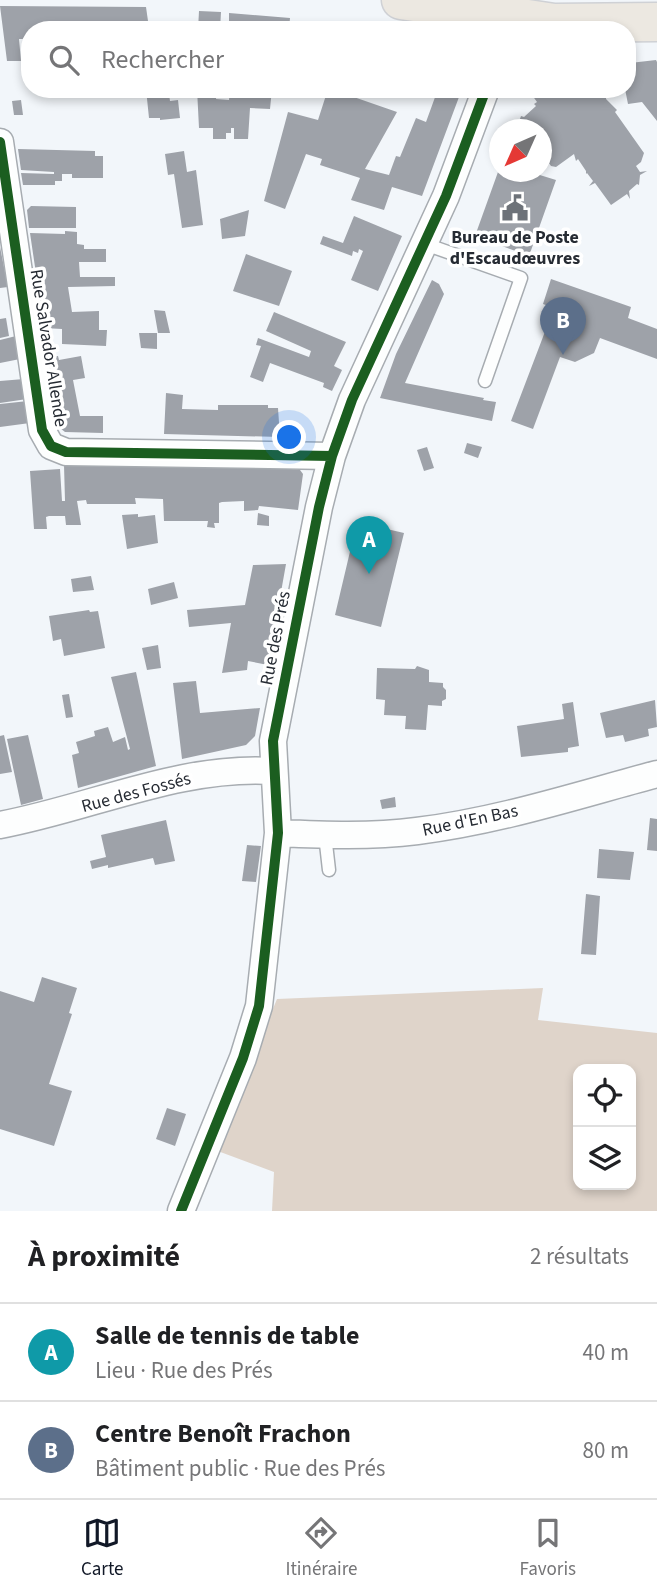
<!DOCTYPE html>
<html lang="fr">
<meta charset="utf-8">
<style>
:root{--surface:#fff;--page:#f2f2f2;--text:#202124;--muted:#757577;--line:#e0e0e0;--accent:#111827}
body{margin:0;font-family:"Source Sans 3",sans-serif;background:var(--page);color:var(--text)}
.controls{position:absolute;right:21px;bottom:21px;display:grid;overflow:hidden;border-radius:14px;box-shadow:0 4px 10px #0003}
.controls button{width:63px;height:63px;display:grid;place-items:center;padding:0;border:0;border-bottom:2px solid var(--line);background:var(--surface);color:var(--text);font:35px sans-serif}
.compass{position:absolute;left:489px;top:119px;width:63px;height:63px;border-radius:50%;background:var(--surface);box-shadow:0 4px 10px #0003;rotate:225deg}
.you{position:absolute;left:290px;top:438px;width:24px;height:24px;margin:-18px;border:5px solid #fff;border-radius:50%;background:#1a73e8;box-shadow:0 0 0 10px #1a73e833}
.badge{display:grid;place-items:center;width:46px;height:46px;border-radius:50%;background:var(--accent);color:#fff;font-size:23px;font-weight:700}
.pin{position:absolute;translate:-50% -58px;filter:drop-shadow(0 2px 4px #0008)}
.pin::after{content:'';position:absolute;top:37px;width:24px;height:21px;background:inherit;clip-path:polygon(0 0,100% 0,50% 100%)}
.list{margin:0;padding:0;list-style:none}
h2{display:flex;justify-content:space-between;align-items:center;height:91px;margin:0;padding:0 28px;font-size:30px}
h2 small{font-size:23px;font-weight:400;color:var(--muted)}
.list li{display:grid;grid-template-columns:46px 1fr auto;gap:21px;align-items:center;box-sizing:border-box;height:98px;padding:0 28px;border-top:2px solid var(--line)}
.list b{display:block;font-size:26px;white-space:nowrap}
.list p{margin:0;font-size:23px;white-space:nowrap;color:var(--muted)}
.list em{font-size:23px;font-style:normal;color:var(--muted)}
.icon{flex:none;width:38px;height:38px;fill:none;stroke:currentColor;stroke-width:2;stroke-linecap:round;stroke-linejoin:round}
.map{position:relative;flex:none;width:657px;height:1211px;overflow:hidden}
.search{position:absolute;background:var(--surface);box-shadow:0 4px 10px #0003;left:21px;right:21px;top:21px;height:77px;display:flex;align-items:center;gap:18px;box-sizing:border-box;padding:0 24px;border-radius:28px;color:var(--muted);font-size:26px}
.sheet{height:287px;background:var(--surface)}
nav{display:flex;justify-content:space-around;align-items:center;box-sizing:border-box;height:98px;border-top:2px solid var(--line);background:var(--surface);font-size:19px;color:var(--muted)}
nav a{display:grid;justify-items:center;gap:4px}
nav .on{color:var(--accent)}
.map>svg:first-child{display:block}
.forest{fill:#dfd4ca;fill-rule:evenodd}
.building{fill:#9ea2a9}
.lines{fill:none;stroke-linecap:round;stroke-linejoin:round}
.service-casing{stroke:#a7acb1;stroke-width:15}
.minor-casing{stroke:#a7acb1;stroke-width:29}
.primary-casing{stroke:#cfd1d5;stroke-width:41}
.service{stroke:#fdfefe;stroke-width:12}
.minor{stroke:#fdfefe;stroke-width:26}
.primary{stroke:#ece8e1;stroke-width:38}
.cycleway-casing{stroke:#fff;stroke-width:15}
.cycleway{stroke:#1b5e20;stroke-width:10}
.labels{text-anchor:middle;stroke-width:7;stroke-linejoin:round;paint-order:stroke}
.poi-label{font-size:18px;font-weight:bold;fill:#262b33;stroke:#fff}
.street-label{font-size:18px;fill:#262b33;stroke:#fff}
</style>
<div class="map">
<svg width="657" height="1211" viewBox="0 0 657 1211">
<rect width="100%" height="100%" fill="#f2f6fa"/>
<path class="forest" d="M543,988L538,1020L657,1033V1211H272L274,1172L215,1150L277,999ZM578,1069H631V1185H578Z"/>
<path class="building" d="M0,6L146,7L149,28L188,21V30H136L134,27H107V30H77V26L30,30V39H19L21,61H7Z
M199,11L221,12L220,30H198Z
M229,13L290,18L289,30H229Z
M321,21L373,25L392,30H319Z
M656,60L657,62V121L642,102L628,104L625,89H627V66L630,63Z
M146,89H156L157,95L169,94L170,101L178,100L180,118L160,120V118H149Z
M197,89H217L216,99L229,100L230,89H272L270,109L250,108L248,139H234V128H231V133H226V139H213V128H199Z
M328,89H350L348,95L397,112L365,169L389,175L396,156L400,157L416,118L426,122L438,89H462L422,196L392,187L384,210L351,200L360,178L320,165L322,159L306,154L285,209L264,201L288,112L318,120Z
M543,89H599L604,96L606,95V99L617,110L615,112L644,153L641,162L636,166L640,172L647,171L640,175L639,185L637,184L629,191L630,199L627,194L611,205L595,183L589,186L593,181L587,173L586,174V171L578,159L576,161L574,154L556,167L551,166L542,153V130H516L521,116L524,117L536,106L534,104L537,102L532,95L534,94L536,96Z
M21,100L23,115H14L12,101Z
M18,149L95,151V156H103V178H72V174H62V181H55V185H23L21,173L54,174V172L21,170Z
M184,151L187,172L196,170L203,225L182,228L174,174L168,175L165,154Z
M498,172H530L556,180L529,256L475,236Z
M31,206L76,207V228H29L27,210Z
M249,210L245,236L222,239L220,219Z
M354,216L402,236L378,291L351,280L363,251L359,249L358,253L353,251L352,256L320,244L323,236L343,243Z
M65,231L77,232V244L84,245V249H106V262H79L80,277H115V286L68,287L72,312L99,311V330H107L106,346L62,344V329L44,328L30,233L65,234Z
M0,247L8,287L0,288Z
M246,254L292,271L279,306L233,291Z
M551,279L631,307L628,318L657,329V359L600,338L594,353L575,362L560,357L533,429L511,421L554,308L543,304Z
M432,280L439,284L444,294L405,383L484,398L483,400L496,402L492,421L380,398L396,354Z
M154,310L165,311L170,333H158Z
M274,312L346,342L334,366L342,370L332,391L323,387L324,383L270,363L263,382L250,377L261,346L256,345L258,338L309,357L311,351L266,331Z
M6,318L9,336L0,338V319Z
M139,333H157V349L141,348Z
M16,336L20,359L0,363V340Z
M58,356L59,360L81,356L85,378L73,380L80,416H103V433L65,432L60,428L48,357Z
M24,379L27,399L0,403V381Z
M166,393L183,395L182,409L218,410V405H268V408H278L280,437L164,434Z
M28,401L30,423L0,427V404Z
M467,443L482,447L478,458L464,453Z
M427,447L434,468L424,471L417,450Z
M163,464L261,466L300,470L303,474L298,510L259,506L258,510L244,511V501L222,502L219,503V523H214L215,528L207,527L208,521H164L163,499L135,498L136,504H87L86,500L77,501L81,525H66L65,516H49L46,517L47,529H34L30,471L60,469L62,501H65L64,465Z
M258,513L269,516V526L257,525Z
M138,514V517L155,515L158,543L127,549L122,515Z
M357,522L404,533L381,627L335,615Z
M286,564L268,665L248,661L247,670L222,673L231,623L189,627L187,610L245,605L253,565Z
M91,576L94,590L73,592L71,579Z
M174,582L178,598L151,605L148,589Z
M89,610L90,612L98,611L105,648L64,656L61,639L53,641L49,616Z
M158,645L161,668L147,670L142,648Z
M417,666L429,670V682L443,683V687L446,690V699L442,701V706L428,705L426,730L405,729L406,716L384,715L385,700L376,699L377,668L415,669Z
M136,672L156,766L78,788L72,755L79,753L76,742L95,736L94,731L108,727L113,742L125,737L128,750L130,749L111,677Z
M196,681L200,713L260,708L255,736L246,745L182,759L173,683Z
M69,694L73,717L66,718L62,695Z
M655,700L657,727L648,729L649,736L625,742L623,735L606,738L600,713Z
M573,702L579,746L568,748V752L521,757L517,726L564,719L562,704Z
M4,735L12,772L0,774V736Z
M28,735L43,799L21,805L7,739Z
M395,797L396,807L382,809L380,800Z
M650,818L657,819V851L647,850Z
M166,820L175,861L155,865L153,858L108,868V865L92,869L90,861L106,857L101,835Z
M247,845L261,846L256,882L242,881Z
M599,849L634,852L630,880L597,878Z
M586,894L600,896L596,955L581,954Z
M42,977L77,988L69,1013L72,1014L49,1084L72,1091L54,1146L0,1129V991L34,1002Z
M167,1108L186,1114L175,1146L156,1139Z"/>
<g class="lines">
<g class="service-casing">
<path id="service" d="M425,244L521,278L485,381
M325,835L329,870"/>
</g>
<g class="minor-casing">
<path id="minor" d="M0,142L42,430L51,446L66,452L332,456
M0,825C91,808 180,765 273,771
M278,833C324,835 371,837 417,831C499,821 578,795 657,774
M181,1211L243,1058L259,1006L278,833L273,741L319,507L332,456L352,400L446,196L486,89"/>
</g>
<g class="primary-casing">
<path id="primary" d="M401,0L554,23L657,22"/>
</g>
<use href="#service" class="service"/>
<use href="#minor" class="minor"/>
<use href="#primary" class="primary"/>
<g class="cycleway-casing">
<path id="cycleway" d="M0,142L42,430L51,446L66,452L332,456
M181,1211L243,1058L259,1006L278,833L273,741L319,507L332,456L352,400L446,196L486,89"/>
</g>
<use href="#cycleway" class="cycleway"/>
</g>
<defs>
<g id="civic-bare" transform="scale(2.1)"><path d="M-.6-6.5H3V-4.5H.6V-3L4-1V1h2V6H-6V1h2V-1L-.6-3ZM-1.2 2.5V6h2.4V2.5Z" fill="#6d7279" stroke="#fff" stroke-width="2.5" paint-order="stroke"/></g>
</defs>
<g fill-rule="evenodd">
<use href="#civic-bare" x="515" y="208"/>
</g>
<g class="labels">
<g class="poi-label">
<text x="515" y="243">Bureau de Poste<tspan x="515" dy="21">d'Escaudœuvres</tspan></text>
</g>
<g class="street-label">
<text transform="translate(49 348) rotate(81)" y="6">Rue Salvador Allende</text>
<text transform="translate(275 638) rotate(-79)" y="6">Rue des Prés</text>
<text transform="translate(136 792) rotate(-15)" y="6">Rue des Fossés</text>
<text transform="translate(470 820) rotate(-12)" y="6">Rue d'En Bas</text>
</g>
</g>
</svg>
<div class="controls">
<button><svg class="icon" aria-label="locate" viewBox="0 0 24 24"><circle cx="12" cy="12" r="6"/><path d="M12 2v4M12 18v4M2 12h4M18 12h4"/></svg></button>
<button><svg class="icon" aria-label="layers" viewBox="0 0 24 24"><path d="M12 4l9 5-9 5-9-5zM3 14l9 5 9-5"/></svg></button>
</div>
<svg class="compass" viewBox="-18 -18 36 36"><path d="M0-13l5 13h-10z" fill="#e53935"/><path d="M0 13l5-13h-10z" fill="#757577"/></svg>
<div class="you"></div>
<div class="pin badge" style="left:369px;top:574px;background:#0f9aa8">A</div>
<div class="pin badge" style="left:563px;top:355px;background:#5c6f8a">B</div>
<div class="search"><svg class="icon" aria-label="search" viewBox="0 0 24 24"><circle cx="10" cy="10" r="6"/><path d="M15 15l6 6"/></svg>Rechercher</div>
</div>
<section class="sheet">
<h2>À proximité<small>2 résultats</small></h2>
<ul class="list">
<li><span class="badge" style="background:#0f9aa8">A</span><div><b>Salle de tennis de table</b><p>Lieu · Rue des Prés</p></div><em>40 m</em></li>
<li><span class="badge" style="background:#5c6f8a">B</span><div><b>Centre Benoît Frachon</b><p>Bâtiment public · Rue des Prés</p></div><em>80 m</em></li>
</ul>
</section>
<nav>
<a class="on"><svg class="icon" aria-label="map" viewBox="0 0 24 24"><path d="M3 6l6-2 6 2 6-2v14l-6 2-6-2-6 2zM9 4v14M15 6v14"/></svg>Carte</a>
<a><svg class="icon" aria-label="directions" viewBox="0 0 24 24"><path d="M12 3l9 9-9 9-9-9zM9 14v-3h6M13 9l2 2-2 2"/></svg>Itinéraire</a>
<a><svg class="icon" aria-label="saved" viewBox="0 0 24 24"><path d="M7 4h10v16l-5-4-5 4z"/></svg>Favoris</a>
</nav>
